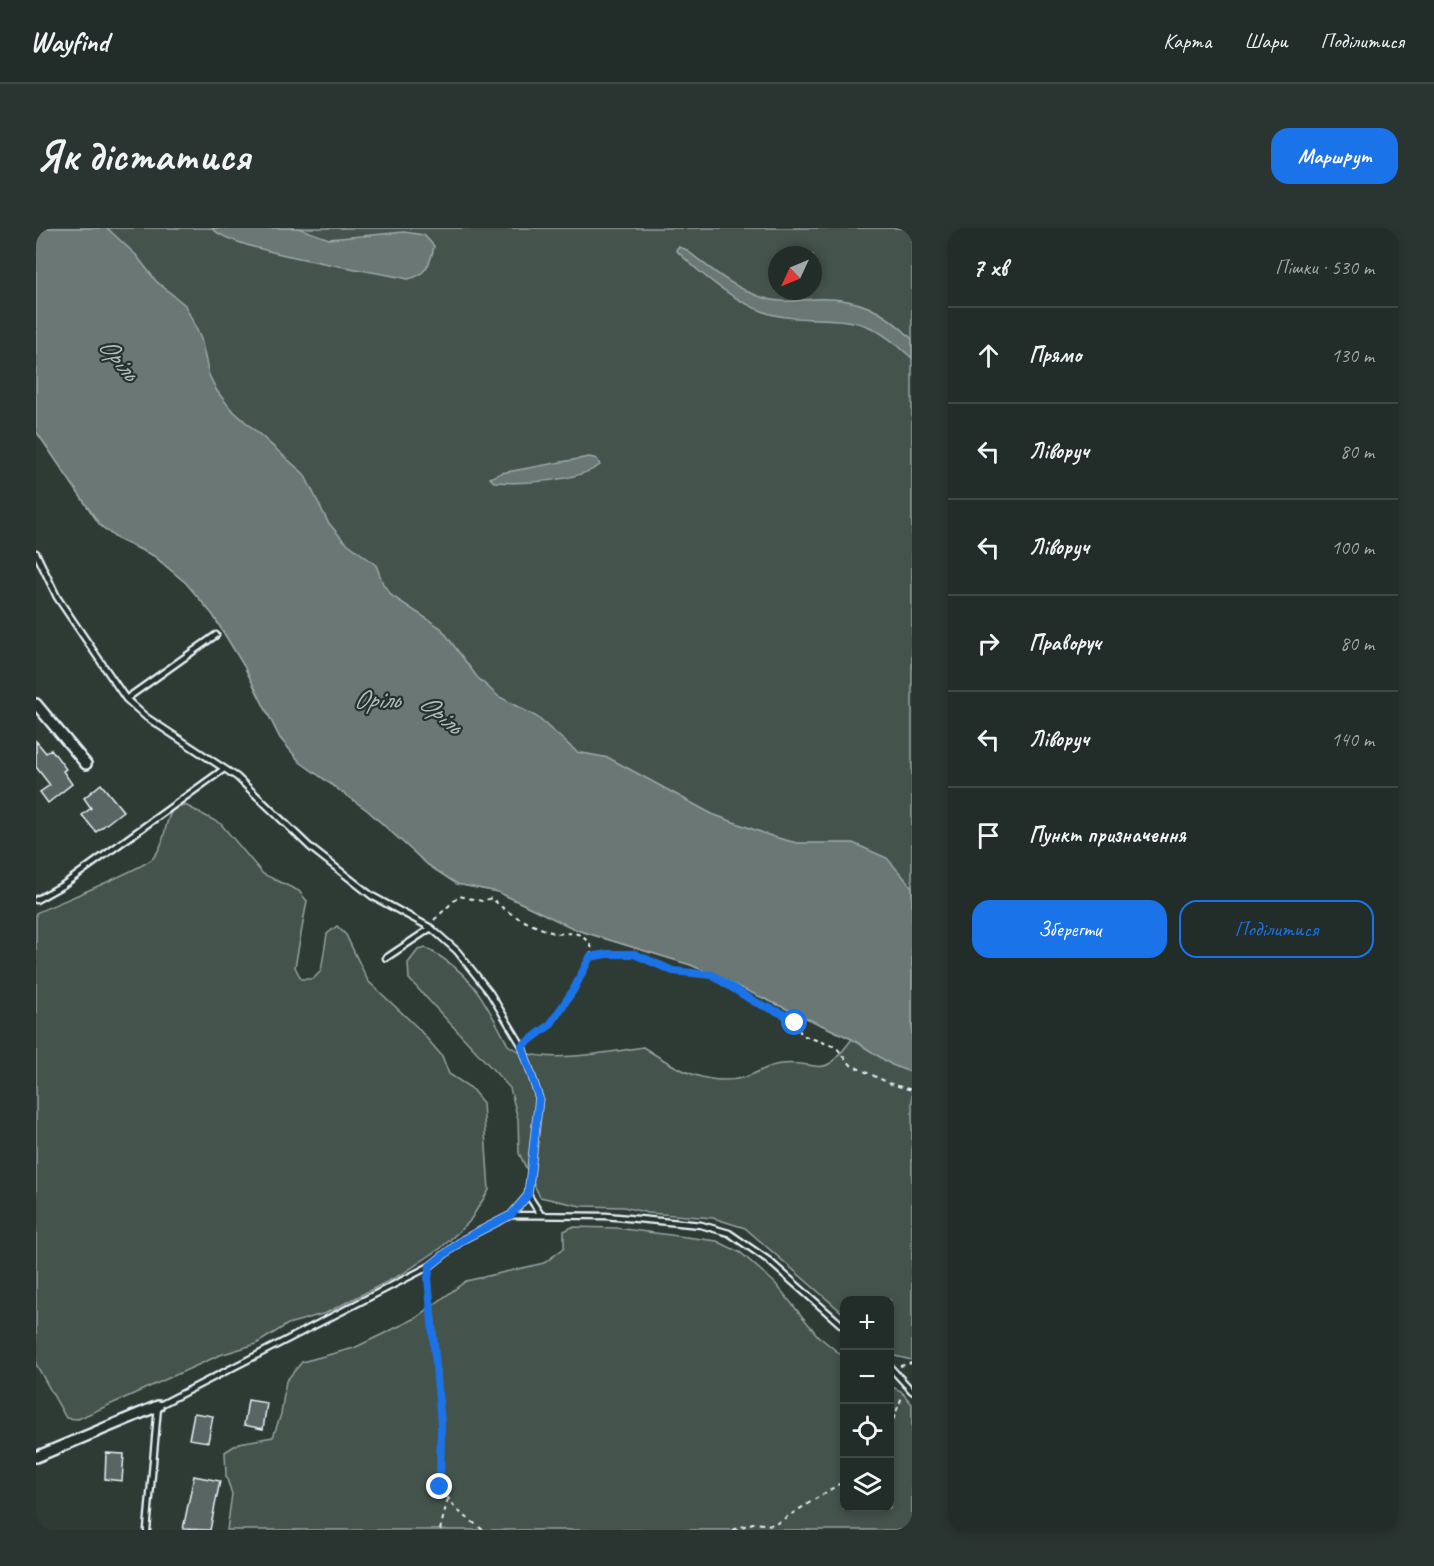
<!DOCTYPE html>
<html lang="uk">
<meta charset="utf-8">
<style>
:root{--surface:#222c28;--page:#2a3430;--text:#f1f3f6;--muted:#a2a7a8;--line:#3f4845;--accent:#1a73e8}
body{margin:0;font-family:Caveat,sans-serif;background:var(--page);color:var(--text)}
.controls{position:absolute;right:18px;bottom:18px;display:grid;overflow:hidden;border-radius:12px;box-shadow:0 3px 9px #0003}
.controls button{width:54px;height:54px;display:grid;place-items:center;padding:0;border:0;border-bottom:2px solid var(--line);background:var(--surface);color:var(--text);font:30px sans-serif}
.compass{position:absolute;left:732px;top:18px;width:54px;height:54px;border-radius:50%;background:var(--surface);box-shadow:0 3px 9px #0003;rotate:226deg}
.stop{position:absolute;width:18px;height:18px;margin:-14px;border:4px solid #1a73e8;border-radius:50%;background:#fff}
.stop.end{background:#1a73e8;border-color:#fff;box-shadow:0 2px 6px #0008}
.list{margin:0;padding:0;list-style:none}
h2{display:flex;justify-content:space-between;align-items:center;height:78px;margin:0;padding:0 24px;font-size:26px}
h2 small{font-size:20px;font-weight:400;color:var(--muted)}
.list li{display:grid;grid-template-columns:39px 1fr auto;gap:18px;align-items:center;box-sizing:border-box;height:96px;padding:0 24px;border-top:2px solid var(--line)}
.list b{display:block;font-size:22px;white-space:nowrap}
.list em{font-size:20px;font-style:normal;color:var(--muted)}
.actions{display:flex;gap:12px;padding:18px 24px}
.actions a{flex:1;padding:14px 0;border:2px solid var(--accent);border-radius:18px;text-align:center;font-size:21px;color:var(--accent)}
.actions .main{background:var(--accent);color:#fff}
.icon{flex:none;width:33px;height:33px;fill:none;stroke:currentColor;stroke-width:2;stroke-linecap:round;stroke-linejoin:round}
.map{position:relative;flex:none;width:876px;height:1302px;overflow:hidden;border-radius:18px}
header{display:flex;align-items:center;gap:36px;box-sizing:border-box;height:84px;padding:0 30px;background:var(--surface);border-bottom:2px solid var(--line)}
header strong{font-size:28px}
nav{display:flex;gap:33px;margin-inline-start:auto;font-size:21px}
.intro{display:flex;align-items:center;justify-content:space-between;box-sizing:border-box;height:144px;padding:0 36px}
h1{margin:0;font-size:42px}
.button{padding:15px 27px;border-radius:18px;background:var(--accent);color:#fff;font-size:21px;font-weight:700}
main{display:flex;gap:36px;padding:0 36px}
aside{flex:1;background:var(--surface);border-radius:18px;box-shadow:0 3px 9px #0003}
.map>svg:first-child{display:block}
.green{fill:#45524e;stroke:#96a2a3;stroke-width:1.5;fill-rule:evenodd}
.water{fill:#6b7775;stroke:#9da8a9;stroke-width:1.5}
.building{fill:#596563;stroke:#e8f1f8;stroke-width:1.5}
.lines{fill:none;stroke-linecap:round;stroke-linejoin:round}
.service-casing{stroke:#e8f1f8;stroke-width:9}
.minor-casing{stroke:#e8f1f8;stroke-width:14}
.path{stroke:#e8f1f8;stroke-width:2;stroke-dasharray:4.5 4.5;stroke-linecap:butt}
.service{stroke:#26332d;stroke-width:4.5}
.minor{stroke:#26332d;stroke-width:9}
.route{stroke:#1a73e8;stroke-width:8}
.labels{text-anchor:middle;stroke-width:4.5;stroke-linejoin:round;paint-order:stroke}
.water-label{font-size:27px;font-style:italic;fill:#b0babd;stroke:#26332d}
</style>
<header>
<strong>Wayfind</strong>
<nav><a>Карта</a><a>Шари</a><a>Поділитися</a></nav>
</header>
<div class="intro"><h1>Як дістатися</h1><a class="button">Маршрут</a></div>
<main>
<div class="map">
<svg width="876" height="1302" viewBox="0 0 876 1302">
<rect width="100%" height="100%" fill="#2e3b35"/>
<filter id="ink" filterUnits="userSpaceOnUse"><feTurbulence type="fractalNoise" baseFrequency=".0167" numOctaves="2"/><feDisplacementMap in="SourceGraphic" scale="12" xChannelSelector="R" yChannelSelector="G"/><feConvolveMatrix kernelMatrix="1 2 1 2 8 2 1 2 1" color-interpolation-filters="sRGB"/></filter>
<g filter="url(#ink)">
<path class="green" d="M0,0H876V1132L854,1127V1072H808V1086L709,1000L677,990L612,985L588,979L545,978L504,969L483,925L482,891L474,860L373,751L372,735L382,722L390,720C438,746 448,772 472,817C499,839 574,824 607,819C639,840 671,860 710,849C721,845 733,837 745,836C789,832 783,855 816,811L655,737L541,702L462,664L421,656L392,637L331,582L264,534L244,510L208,438L177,387L150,355L118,328L80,310L64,297L0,203ZM741,27H777V63H741Z
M149,577L185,596L227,646L263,663L271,673L259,739L265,751H277L285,743L291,706L301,698L310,707L332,753L381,799L406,828L413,846L435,860L447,875L453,962L433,994L405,1020L366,1046L290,1085L252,1096L220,1116L184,1127L42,1191L30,1190L0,1136V685C19,676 109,640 117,630C132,612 126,596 138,579Z
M536,999L580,1000L681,1013L705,1025L739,1055L782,1108L808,1129V1280H854V1158L865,1163L876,1176V1302H191L196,1266L190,1248L189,1224L203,1215L237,1209L245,1186L250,1153L266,1134L318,1120L380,1090L430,1053L508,1035L528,1020V1003Z"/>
<path class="water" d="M0,0H71L100,27L120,53L149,77L165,111L173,147L181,163L194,180L268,246L292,294L307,312L340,337L347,356L356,368L405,400L441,449L462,468L501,489L541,524L573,530L676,586L738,609L761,615H817L851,630L876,659V845L856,837L816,811L655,737L541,702L462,664L421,656L392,637L331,582L264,534L244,510L208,438L177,387L150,355L118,328L80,310L64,297L0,203Z
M176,0H262L293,11L368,4L388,7L398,18C395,34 390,48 372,51C337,43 194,23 176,0Z
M642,19L649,21C676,42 702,64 736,72C749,75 765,72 778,71C820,69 847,81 876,111V130C862,118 848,105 831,98C806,87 761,95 731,85C699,74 664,46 640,22Z
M553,229L561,231L564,237C540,254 487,256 458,254L454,250L465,245Z"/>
<path class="building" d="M0,513L10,525L15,521L30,541L27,543L36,556L12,575L4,564L14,557L0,539Z
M65,556L87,583L60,604L46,587L55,580L48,570Z
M212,1172L231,1175L227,1201L208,1197Z
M158,1185L177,1188L172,1214L153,1211Z
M70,1225L88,1226L86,1253L69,1251Z
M158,1248L184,1253L174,1302L147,1301Z"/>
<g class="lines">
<g class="service-casing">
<path id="service" d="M0,325L21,369L90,471L110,489L201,549L275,620L336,668L395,700L421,723L454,765L486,818L503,870L492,967L505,987
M90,471L180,407
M0,672L27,657L188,541
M350,730L395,700
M475,987L492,967
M854,1139L876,1163
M111,1302L122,1178L394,1038L428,1011L475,987L570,988L665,997L693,1005L732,1032L808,1099"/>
</g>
<g class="minor-casing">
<path id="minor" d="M0,476L50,536
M0,1229L122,1178"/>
</g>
<path class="path" d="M398,692L423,668L446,673L456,670C472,687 493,696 515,704C533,709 542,697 556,720L554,729L571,726H598L637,743L676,747L719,774L747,786L759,795L766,807L800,819L815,837L855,856L876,862
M491,815L515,797L538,761L554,729
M392,1046L405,1195L404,1259L421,1282L447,1302
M864,1138L876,1135
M854,1200L867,1166
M404,1302L412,1270
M697,1302L717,1295L738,1297L808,1253"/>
<use href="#service" class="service"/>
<use href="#minor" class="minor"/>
</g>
</g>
<g class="lines" filter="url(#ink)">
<path class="route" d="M404,1259L405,1195L392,1050L394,1038L428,1011L475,987L492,967L503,870L486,818L514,797L538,761L554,729L571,726H598L637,743L676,747L719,774L747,786L759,795"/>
</g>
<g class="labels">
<g class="water-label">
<text transform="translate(83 130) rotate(51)" y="9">Оріль</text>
<text x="340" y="480">Орiль</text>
<text transform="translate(405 485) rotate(40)" y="9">Оріль</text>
</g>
</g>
</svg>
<div class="controls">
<button>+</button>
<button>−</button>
<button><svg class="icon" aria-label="locate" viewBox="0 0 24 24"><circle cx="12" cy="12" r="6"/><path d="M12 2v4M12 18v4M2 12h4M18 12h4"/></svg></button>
<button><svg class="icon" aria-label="layers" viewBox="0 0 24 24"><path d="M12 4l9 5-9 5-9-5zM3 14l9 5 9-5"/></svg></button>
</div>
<svg class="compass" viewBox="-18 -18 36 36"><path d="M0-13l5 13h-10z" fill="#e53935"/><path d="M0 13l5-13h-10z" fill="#a2a7a8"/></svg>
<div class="stop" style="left:759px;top:795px"></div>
<div class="stop end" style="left:404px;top:1259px"></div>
</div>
<aside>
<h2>7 хв<small>Пішки · 530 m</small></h2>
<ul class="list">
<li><svg class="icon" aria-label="ahead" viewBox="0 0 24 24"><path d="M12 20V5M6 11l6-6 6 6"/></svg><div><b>Прямо</b></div><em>130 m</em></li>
<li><svg class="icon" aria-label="left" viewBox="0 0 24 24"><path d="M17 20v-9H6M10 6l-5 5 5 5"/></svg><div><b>Ліворуч</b></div><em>80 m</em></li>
<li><svg class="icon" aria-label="left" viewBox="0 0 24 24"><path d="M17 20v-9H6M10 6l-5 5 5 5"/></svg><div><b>Ліворуч</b></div><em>100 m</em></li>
<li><svg class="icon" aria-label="right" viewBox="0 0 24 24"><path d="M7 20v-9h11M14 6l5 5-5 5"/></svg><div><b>Праворуч</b></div><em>80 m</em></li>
<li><svg class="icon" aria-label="left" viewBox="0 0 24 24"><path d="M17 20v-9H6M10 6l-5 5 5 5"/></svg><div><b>Ліворуч</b></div><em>140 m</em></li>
<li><svg class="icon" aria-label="arrive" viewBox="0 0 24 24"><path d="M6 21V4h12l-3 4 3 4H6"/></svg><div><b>Пункт призначення</b></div></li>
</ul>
<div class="actions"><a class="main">Зберегти</a><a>Поділитися</a></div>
</aside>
</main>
